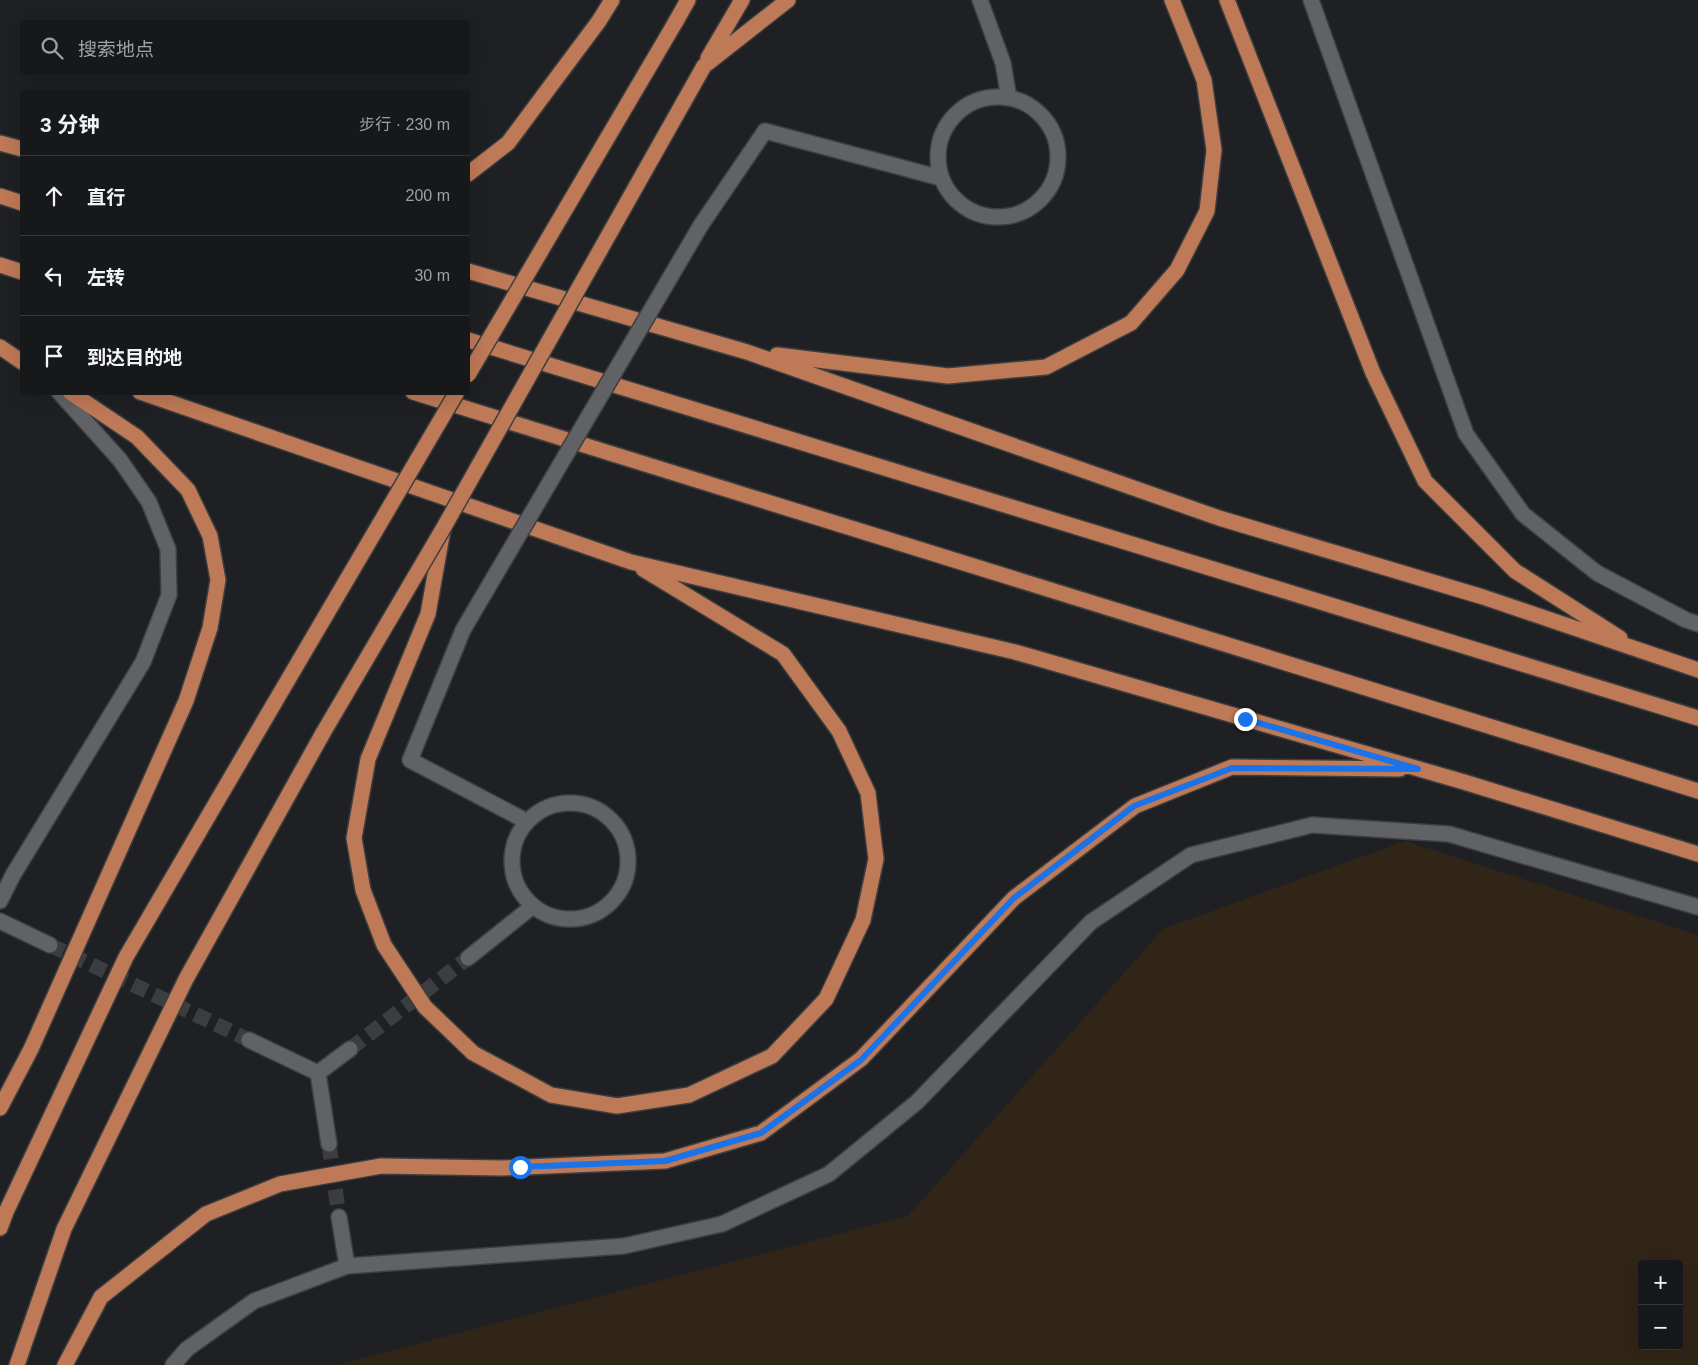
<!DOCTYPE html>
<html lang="zh">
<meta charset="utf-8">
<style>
:root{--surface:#17181a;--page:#202123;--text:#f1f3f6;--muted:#9ea0a2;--line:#363739}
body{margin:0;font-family:Helvetica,"Noto Sans SC",sans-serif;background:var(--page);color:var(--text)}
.controls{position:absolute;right:15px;bottom:15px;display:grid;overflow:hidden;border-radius:5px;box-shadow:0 5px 20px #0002}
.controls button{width:45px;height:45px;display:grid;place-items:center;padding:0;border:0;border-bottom:1px solid var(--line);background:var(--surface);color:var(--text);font:25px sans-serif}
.stop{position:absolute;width:15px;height:15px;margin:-11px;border:4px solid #1a73e8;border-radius:50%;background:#fff}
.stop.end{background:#1a73e8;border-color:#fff;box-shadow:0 1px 5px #0008}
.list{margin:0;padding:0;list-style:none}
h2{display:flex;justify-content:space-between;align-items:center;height:65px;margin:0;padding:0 20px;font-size:21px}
h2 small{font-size:16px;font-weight:400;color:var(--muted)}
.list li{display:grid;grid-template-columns:32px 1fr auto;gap:15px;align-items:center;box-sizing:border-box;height:80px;padding:0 20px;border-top:1px solid var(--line)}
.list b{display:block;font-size:19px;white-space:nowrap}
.list em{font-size:16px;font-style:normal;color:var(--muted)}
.icon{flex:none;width:28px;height:28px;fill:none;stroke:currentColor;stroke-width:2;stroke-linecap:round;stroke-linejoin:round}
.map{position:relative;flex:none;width:1698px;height:1365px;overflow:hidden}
.search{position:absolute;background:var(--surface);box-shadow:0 5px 20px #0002;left:20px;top:20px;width:450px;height:55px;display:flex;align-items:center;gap:12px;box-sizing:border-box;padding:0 18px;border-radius:5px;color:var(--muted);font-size:19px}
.panel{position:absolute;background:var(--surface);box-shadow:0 5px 20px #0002;left:20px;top:90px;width:450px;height:305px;border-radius:5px}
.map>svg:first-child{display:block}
.commercial{fill:#312517;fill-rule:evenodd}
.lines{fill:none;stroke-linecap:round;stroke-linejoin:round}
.minor-tunnel{stroke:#3c3d40;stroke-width:15;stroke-dasharray:15 8;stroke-linecap:butt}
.minor-casing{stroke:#3d3e40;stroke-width:18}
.major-casing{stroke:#3d3e40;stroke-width:18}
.minor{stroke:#606265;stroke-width:15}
.major{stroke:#be7956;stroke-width:15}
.minor-bridge-casing{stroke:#3d3e40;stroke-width:18;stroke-linecap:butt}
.major-bridge-casing{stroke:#3d3e40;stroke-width:18;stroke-linecap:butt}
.minor-bridge{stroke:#606265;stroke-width:15}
.major-bridge{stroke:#be7956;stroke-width:15}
.route{stroke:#1a73e8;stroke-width:6}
</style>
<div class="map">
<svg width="1698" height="1365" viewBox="0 0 1698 1365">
<rect width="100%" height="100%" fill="#1f2023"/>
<path class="commercial" d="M1405,841L1698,935V1365H336L908,1216L1163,929ZM1642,1264H1679V1346H1642Z"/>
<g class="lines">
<path class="minor-tunnel" d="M50,945L249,1040
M350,1049L468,958
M329,1144L339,1217"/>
<g class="minor-casing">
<path id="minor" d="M980,0L1003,63L1009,98
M1311,0L1466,434L1523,514L1597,573L1686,620L1698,624
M938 157a60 60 0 1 1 120 0a60 60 0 1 1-120 0Z
M701,225L765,131L941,178
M463,630L410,760L526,821
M512 861a58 58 0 1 1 116 0a58 58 0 1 1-116 0Z
M0,901L13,875L143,662L169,595L168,549L149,502L120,460L59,392
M0,921L50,945
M468,958L533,906
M249,1040L318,1073
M318,1073L329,1144
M318,1073L350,1049
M339,1217L347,1266
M173,1365L187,1349L254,1301L347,1266L624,1246L722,1224L829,1174L917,1102L1091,922L1191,855L1312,825L1449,834L1698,907"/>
</g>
<g class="major-casing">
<path id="major" d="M1227,0L1373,373L1425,481L1515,571L1620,638
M675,23L688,0
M708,58L742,0
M704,66L788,0
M0,143L22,149
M468,174L508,143L599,21L612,0
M0,196L22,203
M0,265L22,272
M468,271L747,352L1219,518L1483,597L1698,670
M468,340L1698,718
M0,347L22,362
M777,355L948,376L1046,367L1131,323L1177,270L1207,211L1214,150L1204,80L1172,0
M140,392L631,562L1015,652L1464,782L1698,854
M413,392L1698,791
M443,530L428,614L368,759L354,838L363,890L384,945L425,1007L473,1053L551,1095L617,1106L689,1095L772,1056L826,999L863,920L876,859L868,793L839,731L783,654L643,569
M0,1108L31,1049L186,701L210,628L218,580L210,536L188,490L137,437L70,392
M0,1228L6,1212L126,957L275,702
M17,1365L64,1229L186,979L323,733
M65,1365L101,1297L206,1214L280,1184L381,1166L502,1168L665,1161L761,1133L861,1059L1014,898L1135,806L1232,767L1400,769"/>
</g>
<use href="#minor" class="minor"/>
<use href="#major" class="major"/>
<g class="minor-bridge-casing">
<path id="minor-bridge" d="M463,630L701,225"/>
</g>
<g class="major-bridge-casing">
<path id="major-bridge" d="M468,375L675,23
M275,702L457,392
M323,733L444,527L704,66"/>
</g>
<use href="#minor-bridge" class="minor-bridge"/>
<use href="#major-bridge" class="major-bridge"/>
</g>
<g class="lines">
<path class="route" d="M520,1167L665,1161L761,1133L861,1060L1014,898L1134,806L1232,768L1418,769L1245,719"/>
</g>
</svg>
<div class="controls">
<button>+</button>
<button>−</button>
</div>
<div class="stop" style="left:520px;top:1167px"></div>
<div class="stop end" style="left:1245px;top:719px"></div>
<div class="search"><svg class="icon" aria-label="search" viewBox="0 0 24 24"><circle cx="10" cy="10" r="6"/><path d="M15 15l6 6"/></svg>搜索地点</div>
<section class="panel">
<h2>3 分钟<small>步行 · 230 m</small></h2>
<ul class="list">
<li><svg class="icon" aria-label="ahead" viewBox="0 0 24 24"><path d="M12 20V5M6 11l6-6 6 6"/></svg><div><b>直行</b></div><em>200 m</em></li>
<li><svg class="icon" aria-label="left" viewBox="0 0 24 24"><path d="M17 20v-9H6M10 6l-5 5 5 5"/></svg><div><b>左转</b></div><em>30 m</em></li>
<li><svg class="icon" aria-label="arrive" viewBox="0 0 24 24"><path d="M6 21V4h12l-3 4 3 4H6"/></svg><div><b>到达目的地</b></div></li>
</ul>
</section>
</div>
